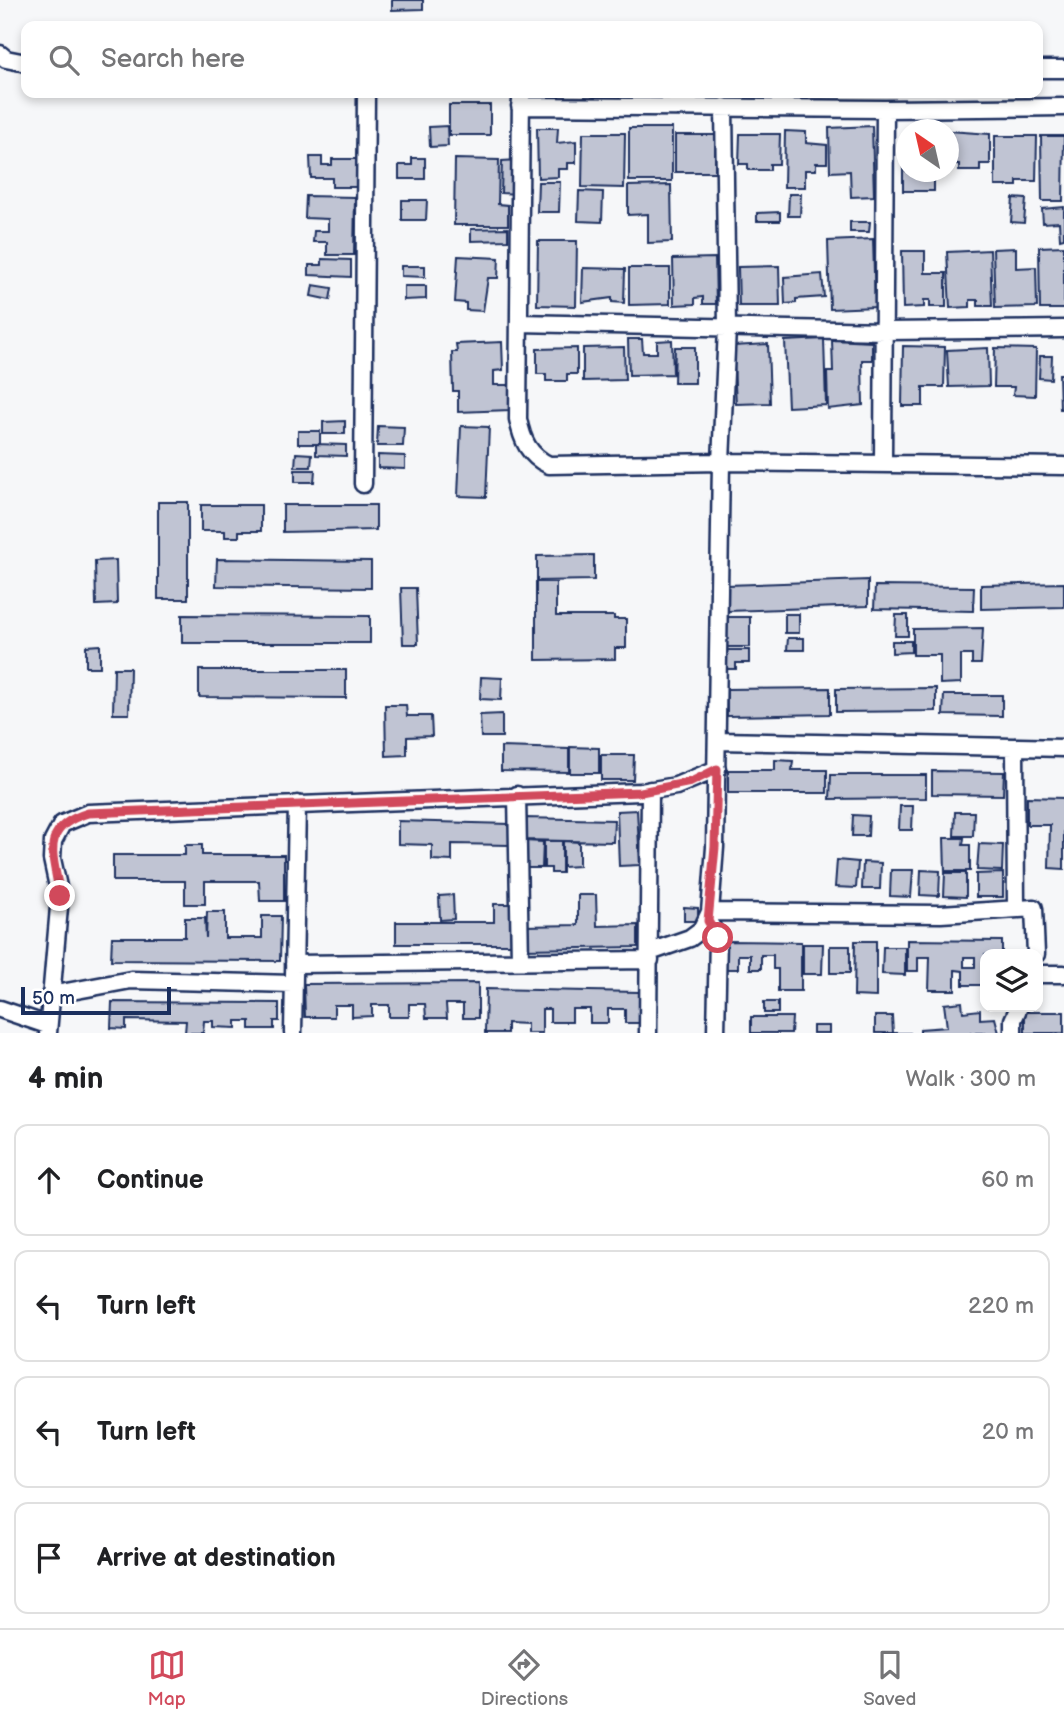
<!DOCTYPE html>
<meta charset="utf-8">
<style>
:root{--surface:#fff;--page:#f2f2f2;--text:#202124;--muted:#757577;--line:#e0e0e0;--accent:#d1495b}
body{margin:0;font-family:"Balsamiq Sans",sans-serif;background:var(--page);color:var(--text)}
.controls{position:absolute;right:21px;bottom:21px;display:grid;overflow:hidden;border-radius:14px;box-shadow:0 4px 10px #0003}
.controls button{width:63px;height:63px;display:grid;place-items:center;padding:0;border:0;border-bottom:2px solid var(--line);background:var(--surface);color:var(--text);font:35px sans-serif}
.compass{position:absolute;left:896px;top:119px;width:63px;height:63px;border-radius:50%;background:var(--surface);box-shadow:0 4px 10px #0003;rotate:326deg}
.scale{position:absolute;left:21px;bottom:18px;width:150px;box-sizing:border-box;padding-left:7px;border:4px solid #1b2f5e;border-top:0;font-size:19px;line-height:24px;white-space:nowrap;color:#1b2f5e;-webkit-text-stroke:5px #fff;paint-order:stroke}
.stop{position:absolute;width:21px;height:21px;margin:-16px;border:5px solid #d1495b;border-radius:50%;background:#fff}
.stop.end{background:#d1495b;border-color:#fff;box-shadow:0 2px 7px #0008}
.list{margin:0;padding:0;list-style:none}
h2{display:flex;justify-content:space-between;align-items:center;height:91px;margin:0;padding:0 28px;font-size:30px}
h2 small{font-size:23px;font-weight:400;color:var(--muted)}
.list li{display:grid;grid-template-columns:46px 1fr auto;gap:21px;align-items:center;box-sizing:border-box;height:112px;margin:0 14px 14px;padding:0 14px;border:2px solid var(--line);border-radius:14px}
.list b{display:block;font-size:26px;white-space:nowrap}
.list em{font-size:23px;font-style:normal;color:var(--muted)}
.icon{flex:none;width:38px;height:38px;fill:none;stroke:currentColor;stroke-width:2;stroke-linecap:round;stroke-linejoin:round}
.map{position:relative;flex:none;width:1064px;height:1033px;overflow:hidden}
.search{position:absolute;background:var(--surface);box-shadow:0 4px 10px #0003;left:21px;right:21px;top:21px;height:77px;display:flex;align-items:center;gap:18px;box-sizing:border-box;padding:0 24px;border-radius:14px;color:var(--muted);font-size:26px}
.sheet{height:595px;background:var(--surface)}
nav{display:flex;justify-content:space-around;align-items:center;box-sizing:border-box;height:98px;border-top:2px solid var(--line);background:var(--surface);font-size:19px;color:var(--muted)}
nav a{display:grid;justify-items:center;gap:4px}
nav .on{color:var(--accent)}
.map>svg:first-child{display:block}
.building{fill:#c0c4d3;stroke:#1b2f5e;stroke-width:2;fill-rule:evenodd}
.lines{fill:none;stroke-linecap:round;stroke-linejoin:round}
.minor-casing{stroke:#1b2f5e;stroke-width:21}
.minor{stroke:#fff;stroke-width:16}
.route{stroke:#d1495b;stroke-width:9}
</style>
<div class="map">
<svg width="1064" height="1033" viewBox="0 0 1064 1033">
<rect width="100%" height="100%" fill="#f6f7f9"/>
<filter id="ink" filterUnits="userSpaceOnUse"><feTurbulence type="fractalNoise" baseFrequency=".0143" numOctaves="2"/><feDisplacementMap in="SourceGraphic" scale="14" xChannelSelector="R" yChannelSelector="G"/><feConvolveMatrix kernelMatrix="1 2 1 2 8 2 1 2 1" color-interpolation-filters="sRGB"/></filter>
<g filter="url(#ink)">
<path class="building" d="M392,0H423V9L392,10Z
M449,105H490V135H449Z
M447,126L448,146L430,147L429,127Z
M872,126L874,196L851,197L850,171L830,172L829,128Z
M537,128H558L557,143L576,141V163H568V169H558V177L538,178Z
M629,128H672V181H629Z
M785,131L806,132V143L827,145V163H816V170H805V187H784Z
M949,131L990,134V164H980V171H959V164H949Z
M583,133H625L624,188L582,187Z
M740,134H780L779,164H770V170H748V164H739Z
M675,135H715V172H675Z
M995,136H1037L1036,181H1017V186H995Z
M1041,136H1064L1063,201H1042Z
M903,142H906V172H934V191H903Z
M310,157H322V165H332V159H357V187H332V178H311Z
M412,158H425V179H399V165H412Z
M455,159L499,160L498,204L508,205V225H454Z
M519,160L518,194L501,193L502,161Z
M538,182H560L559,212H537Z
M671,185L672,242L648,243V214L628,215V186Z
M579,191L603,192L602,222L578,221Z
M789,194H801L800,216H788Z
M306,196L355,197L354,255H327V242H313L314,231H328V219L305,218Z
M1013,198L1026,199L1024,223L1011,222Z
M402,200H427L426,220H402Z
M1064,207V238L1060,239L1059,222L1043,223L1042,209Z
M780,212V221H757V213Z
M850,222H870L869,232H850Z
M508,228V240L471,241V229Z
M873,239L875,307L830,309L828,241Z
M538,241H577L576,306L537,305Z
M1064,246V309H1040L1039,247Z
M1016,248V268L1036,267L1037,307L995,308L993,249Z
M990,250L992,306H978V300H970V307L950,308L947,252Z
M902,251H925V273H946V307H930V300H924V307L903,308Z
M458,256L499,258L498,278H488L483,311L466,310V303L455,302Z
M715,258L716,304H703V297L695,298V304L674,305L673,259Z
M322,259L351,260V277L309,275V265H322Z
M401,266H425V277L401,276Z
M779,266L780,306H739L738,267Z
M583,268L625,269L624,303L612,302V298L582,302Z
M629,268H670V304L629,305Z
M822,274L824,297L796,299V303L785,304L784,277Z
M313,285L332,288L330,300L311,296Z
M404,286H426V299L404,300Z
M628,339H642L643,353H657V341L672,340L673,374L629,375Z
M824,339L826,405L788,407L785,341Z
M832,340L872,342V360H862L863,405L828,409L827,372H833Z
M502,342L503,370L494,371V385H509L510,410L458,412V391H453L452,352H457L456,344Z
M768,344L770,403L736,404L733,346Z
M903,346L945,347L944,387H923V406H902Z
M624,347L625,380L583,381V348Z
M675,347H695V383H674Z
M577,348V374H567V381H546V374H537V349Z
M988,348L989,386L949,387L947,350Z
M995,348L1036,349L1035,396L1013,395L1014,387H994Z
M1040,356H1052L1051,379L1039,378Z
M1059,374H1064V409H1060Z
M345,421V434H323V422Z
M378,426L404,427L403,446H377Z
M461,426L489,427L486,497L458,496Z
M298,431H320V444H298Z
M316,444L346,445V456L316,455Z
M296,453L312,454L311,467H295Z
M378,455L405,456V469L378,468Z
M295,470H315L314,482H295Z
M158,502H188V599H158Z
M201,505H261V531H239V537H225V531H201Z
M283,505H376V530L283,532Z
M594,555V580L537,581V556Z
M217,559L371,561V588L216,586Z
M116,560L117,604L96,605L95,561Z
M868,580V606L728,611L727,585Z
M536,582H556V616H614V619H626V648H615V659L536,660Z
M1064,583V607L981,609V585Z
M875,586L974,587L973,611L874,609Z
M401,588H416L418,644H403Z
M785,614H799V633H785Z
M182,615L370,616V643H182Z
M896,615H908V636H895Z
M726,617H750V647H726Z
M983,628L981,664H972V655H961V683L940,684V655H913V629Z
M788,638H804V650H787Z
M892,641H911V652L892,653Z
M100,645V667H86V646Z
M725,650H749V663H736V669H724Z
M114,668H130L129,714H113Z
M199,670H346V698L199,697Z
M481,677L502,678L501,700L480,699Z
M830,688V714L727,716V689Z
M936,688V711L836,712V689Z
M944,695H1002V716L943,715Z
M385,705H406L407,716H431L432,736L407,737V755L386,756Z
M502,714V737H481L480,715Z
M501,747L569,749V772L501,771Z
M570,747L599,748V773H570Z
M601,755H634L633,780H601Z
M775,760L793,761L792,770H827V793H728V770H775Z
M932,771L1004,772L1003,795L932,794Z
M831,775H926V798L830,799Z
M1027,797L1064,798V869L1049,868L1050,825H1027Z
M900,806H913L912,830H899Z
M637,810L640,865L619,866L617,811Z
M955,812H974L973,836H954Z
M853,815L869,816L868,836H852Z
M524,818L614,820L613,842L523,840Z
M398,821L510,824V845L452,844V861L432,860V845L398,844Z
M944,838H964L963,845H970V871H945Z
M524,841L543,842L542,868H523Z
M544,841H562V873H551V868H544Z
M563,841L579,842V866L563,867Z
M979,844L1003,845L1002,871L977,870Z
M185,845H202V855H284V901H260L259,881H205V904H185V881H113V855H185Z
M837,860L858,862L856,888L835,887Z
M863,862L881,863L880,889H862Z
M891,870H913L911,897L890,896Z
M921,870L940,871L939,896L920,895Z
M945,873H966V897L944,896Z
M1003,873V897H976V874Z
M453,895L454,919L440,920L439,896Z
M578,895H596L597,926L638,925V947L523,949V926L578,925Z
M494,904H512L511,944H396V922H494Z
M684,907L698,908V921H684Z
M207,912H225V938H262V916H281L280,961L111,960L112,937H185V918H205L206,938Z
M907,940L1002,941V954H985V985H963V971L955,970V990H929L930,957H918V971H907ZM964,957H975V967H964Z
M726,941L801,942V991H778V969H773V955H761V969H750V955H738V969H725Z
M855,941H876V997L854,996Z
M803,944H823L822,974H803Z
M830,946H850V973H830Z
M883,947H905V975L882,974Z
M478,983V1018H463V1004H446L447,1018H426L425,1004H409V1017H389V1005H372V1016L352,1017V1005H334V1017H305L304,984Z
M486,989L639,992V1023H625V1009H608V1023H590V1009H572V1022H550V1009H542V1033H527V1024L507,1023V1033H485Z
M112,1002L279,1003V1021H274V1029H250V1021H236V1028L213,1027V1021H204L203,1033H185L186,1021L126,1020V1029L111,1028Z
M764,1002H778V1013H764Z
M962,1002L963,1012L980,1010V1019L995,1018L999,1033H920V1029L947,1027L944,1004Z
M1025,1012H1064V1033H1025Z
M875,1016H892L893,1033H911H875Z
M751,1017H792L791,1033H751Z
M813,1026H829V1033H813Z"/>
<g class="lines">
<g class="minor-casing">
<path id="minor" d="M0,54L6,59L26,63
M1038,69H1064
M521,93L518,419C522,440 529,456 549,465L721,462L1064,466
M520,106L885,109L1064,107
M519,323L885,331L1064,329
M883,463L885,109
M363,484L366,93
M717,741L1064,748
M1015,747L1016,909
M517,795L520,961
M710,912L941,914L1034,908L1036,954
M708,921L718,938L716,1033
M650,952L690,938L702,929L710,912L715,847L721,462L727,328L724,107
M294,964L650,960
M1038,974H1064
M50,995L131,980L293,984
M0,1009L47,1025
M48,1033L60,896L52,859L53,841L62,824L88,813L641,792L676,786L717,769
M293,1033L297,804
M648,1033L650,790
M1013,1033V1020L1019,1007"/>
</g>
<use href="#minor" class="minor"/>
</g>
</g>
<g class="lines" filter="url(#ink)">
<path class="route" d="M60,896C54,856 38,828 88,813L641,792L691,782L717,769L715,847L708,921L718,938"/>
</g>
</svg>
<div class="controls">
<button><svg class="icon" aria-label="layers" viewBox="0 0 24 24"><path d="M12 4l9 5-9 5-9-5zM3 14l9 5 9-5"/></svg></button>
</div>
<svg class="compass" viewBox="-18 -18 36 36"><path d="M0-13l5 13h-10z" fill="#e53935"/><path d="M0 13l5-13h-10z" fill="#757577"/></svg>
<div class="scale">50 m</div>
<div class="stop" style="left:718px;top:938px"></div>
<div class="stop end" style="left:60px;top:896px"></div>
<div class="search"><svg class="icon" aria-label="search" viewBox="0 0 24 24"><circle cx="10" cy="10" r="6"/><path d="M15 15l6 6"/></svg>Search here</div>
</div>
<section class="sheet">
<h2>4 min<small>Walk · 300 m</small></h2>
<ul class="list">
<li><svg class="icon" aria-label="ahead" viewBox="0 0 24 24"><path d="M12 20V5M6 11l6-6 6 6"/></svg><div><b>Continue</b></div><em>60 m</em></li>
<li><svg class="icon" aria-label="left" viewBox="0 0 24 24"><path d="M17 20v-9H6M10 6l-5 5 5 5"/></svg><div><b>Turn left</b></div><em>220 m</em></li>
<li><svg class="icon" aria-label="left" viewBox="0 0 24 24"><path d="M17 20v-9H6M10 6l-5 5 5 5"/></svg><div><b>Turn left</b></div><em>20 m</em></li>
<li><svg class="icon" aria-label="arrive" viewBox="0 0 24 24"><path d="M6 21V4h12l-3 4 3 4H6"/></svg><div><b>Arrive at destination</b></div></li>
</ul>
</section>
<nav>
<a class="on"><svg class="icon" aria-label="map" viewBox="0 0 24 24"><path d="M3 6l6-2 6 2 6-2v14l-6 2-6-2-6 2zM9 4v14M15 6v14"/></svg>Map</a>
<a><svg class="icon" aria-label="directions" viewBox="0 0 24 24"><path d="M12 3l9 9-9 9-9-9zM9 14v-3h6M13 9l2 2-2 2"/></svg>Directions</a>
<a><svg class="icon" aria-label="saved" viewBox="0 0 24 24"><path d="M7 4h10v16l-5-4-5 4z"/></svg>Saved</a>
</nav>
